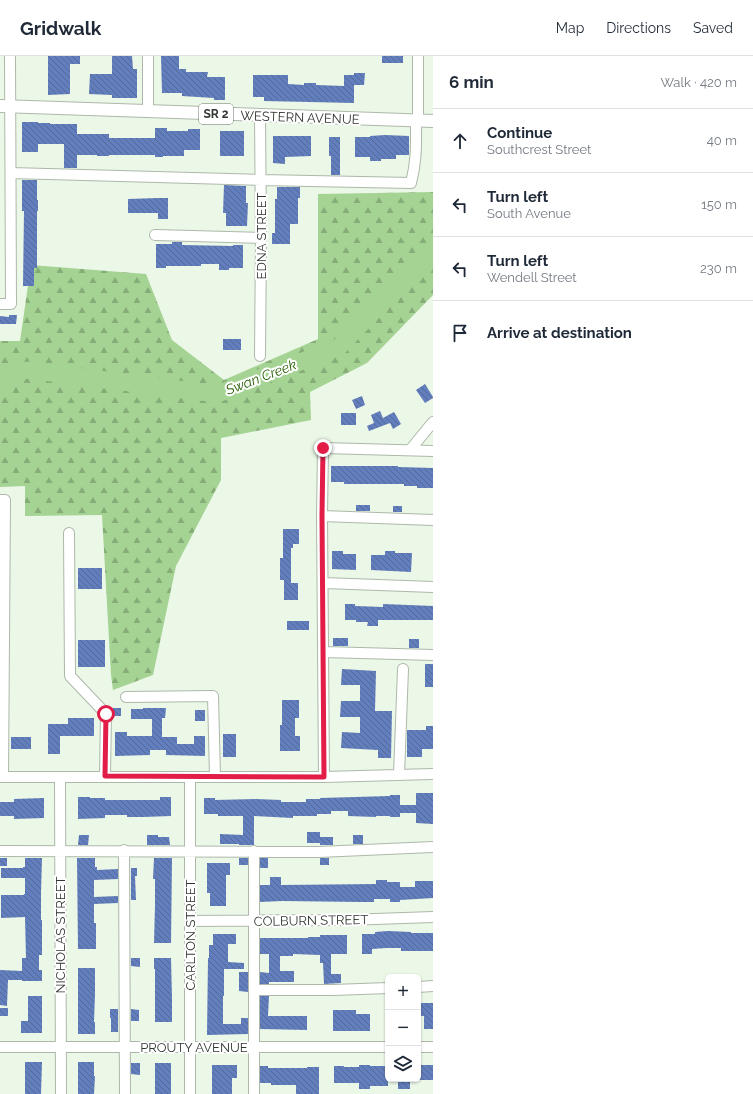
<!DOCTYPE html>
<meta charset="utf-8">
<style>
:root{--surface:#fff;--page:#f2f2f3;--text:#1f2937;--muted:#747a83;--line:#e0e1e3}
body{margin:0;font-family:Raleway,sans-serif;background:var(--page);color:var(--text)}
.controls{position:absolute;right:12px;bottom:12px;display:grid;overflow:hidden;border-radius:6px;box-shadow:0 1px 3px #0004}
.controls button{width:36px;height:36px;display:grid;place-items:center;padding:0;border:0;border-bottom:1px solid var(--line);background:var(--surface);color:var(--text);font:20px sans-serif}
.stop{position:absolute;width:12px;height:12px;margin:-9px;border:3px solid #e11d48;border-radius:50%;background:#fff}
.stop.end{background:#e11d48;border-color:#fff;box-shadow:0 1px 4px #0008}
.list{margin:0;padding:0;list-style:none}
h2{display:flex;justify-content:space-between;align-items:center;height:52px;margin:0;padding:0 16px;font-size:17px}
h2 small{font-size:13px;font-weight:400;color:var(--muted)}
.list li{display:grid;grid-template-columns:26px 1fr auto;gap:12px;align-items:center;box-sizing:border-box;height:64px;padding:0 16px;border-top:1px solid var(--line)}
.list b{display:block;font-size:15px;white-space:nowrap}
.list p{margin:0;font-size:13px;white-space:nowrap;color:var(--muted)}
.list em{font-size:13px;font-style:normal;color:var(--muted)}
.icon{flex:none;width:22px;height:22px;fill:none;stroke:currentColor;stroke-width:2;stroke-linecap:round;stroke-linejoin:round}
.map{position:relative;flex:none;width:433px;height:1038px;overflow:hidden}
header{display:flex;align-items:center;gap:24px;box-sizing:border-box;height:56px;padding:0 20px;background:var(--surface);border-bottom:1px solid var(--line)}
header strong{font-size:19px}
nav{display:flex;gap:22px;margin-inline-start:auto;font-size:14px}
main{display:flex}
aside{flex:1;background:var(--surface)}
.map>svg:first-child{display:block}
.forest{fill:url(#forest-firs)}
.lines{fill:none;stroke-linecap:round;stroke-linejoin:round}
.river{stroke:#a4d393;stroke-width:17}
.building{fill:url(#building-back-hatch)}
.minor-casing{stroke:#adb8aa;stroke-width:12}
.major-casing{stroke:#adb8aa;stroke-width:14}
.minor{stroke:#fff;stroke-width:10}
.major{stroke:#fff;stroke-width:12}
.route{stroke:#e11d48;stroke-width:5}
.labels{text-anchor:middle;stroke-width:4;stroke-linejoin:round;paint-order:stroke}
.shield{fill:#fff;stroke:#6f726e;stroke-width:1}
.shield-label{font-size:12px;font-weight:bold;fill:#313630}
.street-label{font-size:13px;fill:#313630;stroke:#fff}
.water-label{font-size:14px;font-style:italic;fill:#286107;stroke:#fff}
</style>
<header>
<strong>Gridwalk</strong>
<nav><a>Map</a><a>Directions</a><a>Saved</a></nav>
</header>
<main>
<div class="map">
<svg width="433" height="1038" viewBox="0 0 433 1038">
<defs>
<pattern id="forest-firs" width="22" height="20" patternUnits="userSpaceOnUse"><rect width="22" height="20" fill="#a4d393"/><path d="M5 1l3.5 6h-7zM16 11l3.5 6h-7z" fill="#86ac78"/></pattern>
<pattern id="building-back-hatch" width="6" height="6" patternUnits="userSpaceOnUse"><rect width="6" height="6" fill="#637ebc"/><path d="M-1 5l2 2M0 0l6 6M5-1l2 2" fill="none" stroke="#526899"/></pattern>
</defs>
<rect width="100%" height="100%" fill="#ebf7e7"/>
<path class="forest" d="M433,136V239L367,307L310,336L311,364L221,382V424L176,510L153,619L113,634L111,619L102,459L25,460V430L0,431V285H20L31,209L146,218L172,284L224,324L318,283V138Z"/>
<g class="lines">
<path class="river" d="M0,320L28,314L217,338L339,291L433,194"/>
</g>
<path class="building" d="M48,0H80V8H70V38L48,39Z
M112,0H132L133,13H137V42H112V39L89,38L90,18H112Z
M161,0H179V13H186V16H208L207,21H225V44H214V42L182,40V37H162Z
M382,0H403V7H382Z
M354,17H365L364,29H354V47L264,45V41H253V19H288V28L304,29V27H316V29L344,30V19H354Z
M22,66H38V67H50V68H77V78H109V82H155V72H167V75H188V73H200V94H184V100H163V101H155V99H109V100H97V99H77V112H64V88H38V96H22Z
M220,75H244V100H220Z
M385,79L409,80V99H396V103H381V105H370V101H355V81H370V80Z
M273,80H311V100L285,101V108L273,107Z
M329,81H340V119H331V100H329Z
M22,124H37V144H38V155H37V212H34V230H23L24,155H22Z
M224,129L246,130V147H248L247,170H226V157H223Z
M277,131H300V142H298V168H290V188H272V177H275V143H277Z
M158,142H168V163H158V157H128V143Z
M172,186H182V189L233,190V189H243V212H229V214H219V208H201V210H166V212H156V188H172Z
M9,259H17L16,268H0V260L9,261Z
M223,283H241V294H223Z
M425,328L433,341V342L425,347L416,334Z
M362,340L365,349L356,353L352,344Z
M380,355L383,362L394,356L401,368L393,373L390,367L369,375L367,370L374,367L371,359Z
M341,357H356V369H341Z
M331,410H398V411L433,412V432H417V430H404V428H344V426H331Z
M356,449H370V455H356Z
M393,450H402V456H393Z
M283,473H299V488H293V492H291V527H298V544H284V524H280V502H283Z
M332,495H343V498H356V514L332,513Z
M385,495H395V497H412L411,516L371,514V499H385Z
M78,512H102V533H78Z
M345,548H355V550L383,551V548L433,550V564H378V570H367L368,566H356V564H345Z
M287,565H309V574H287Z
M333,582H348V590H333Z
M409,583H419V592H409Z
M78,584H105V611H78Z
M425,608H433V631H425Z
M342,613L376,615L375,655H392L391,702H378V694L341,692L342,676L360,677V661H340L341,645H360V629H341Z
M282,644H299V662H295V680H300V695H280V669H282Z
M113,652H121V660H113Z
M143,652H166L165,662H162V681H177V688H194V680H205V700L166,699V694H150V699L115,700V676H127V680H152V663H131V653H143Z
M195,654H205V665H195Z
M68,662H94V680H60V698H48V668H68Z
M426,670H433V693H422V701H407V674H426Z
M223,678H236V701H223Z
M11,681H31V693H11Z
M416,737H433V768L416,767V757H400V761H390V760H376V761L348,760V755H331V758H317V760H293V762L254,760V789H239V788H220V778L243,779V760H218V758H204V742H215V744L256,743L281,744V746H306V743H320V742L390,740V739H400V749H416Z
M78,741H90V742H105V744H160V741H171V760L143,761H127V759H105V762L78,763Z
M44,742V762L14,763V760H0V746H14V743Z
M307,776H320V787H307Z
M79,779H89L88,789H78Z
M147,779H158V781H169L170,789H147Z
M353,779H363V788H353Z
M320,781H333V789H320Z
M0,802H7V810H0Z
M25,802H42L41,837V864H42V899H39V914H42V925H22V924H8L7,950L0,949V914L22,915V902H26L25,861L1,862V839H24V838H25V822H1V812H23V811H25Z
M77,802H95V811H97V814L118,813V823L94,824V841L118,840V847L94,848V867H96V893H78Z
M154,802H172L171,887H154L155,850V823H153Z
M239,802H248V809H239Z
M260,802H268V812H260Z
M320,802H329V809H320Z
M207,807H230V819H226V850H210V837H207Z
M131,812H137V820H135L136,844H131Z
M270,821H281V829L376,828V824H387V826H400V831H415V825H433V842L400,844V846H390V843H374V846H361L282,845L260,846V829H270Z
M388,875L411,876V877H433V895H401V892H386L372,893V898H362V878H375V876Z
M213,878H236V888H228V906L244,907V913H224V940H223V968H241V962H248V978L207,979L208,902H209V889H213Z
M320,879H347V898H331V918H341V927L324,928L323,907H320V899L293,898V900H280V915H294V926H269V928H260V916L269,917V898H260V882H308V881H320Z
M131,902H140V911L131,910Z
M154,902H171L172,942V966H155V913H154Z
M78,912H95V938L94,966H95V978H78Z
M239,916H248V936L239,935Z
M28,940H42V977H21V965H28Z
M260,940H269L268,960H307V974L260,973Z
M421,947H433V973H424V960H421Z
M0,952H8V960H0Z
M110,953H118V976H111V962H110Z
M131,953L139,954V965H131Z
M333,954H356V958H370V975H333Z
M25,1006H42L41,1038H25Z
M78,1006H94V1020H95L94,1038H78Z
M131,1007H140V1019L131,1018Z
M155,1007H171V1038H155Z
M212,1009H237V1022H232V1038H212Z
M359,1009H370V1010H388V1030H370V1033H359V1027H334V1010H344V1011H359Z
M418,1009H433V1024H418Z
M260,1010H268V1012H307V1011H319V1038H296V1029H271V1027H260Z
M398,1023H410V1033H398Z"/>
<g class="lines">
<g class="minor-casing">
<path id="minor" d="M148,0V55
M418,0V65
M11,117L261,124L411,127C417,104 416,87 416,65
M155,179L261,182
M0,248H11L10,0
M260,300L261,182L260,60
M410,394L433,366
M0,444H5L3,721
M322,460L433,464
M69,477L70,620L106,658L105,720
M324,527L433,531
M324,596L433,599
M126,641L213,640L215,721
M399,719L403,613
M0,721H324L433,718
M60,721L61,1038
M190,721V1038
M324,721L322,460L323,392L433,395
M124,794L125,1038
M0,795L318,796L433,791
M254,795V1038
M190,865L346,864L433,861
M418,931L433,930
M254,934H333L388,932
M0,991H388
M418,991H433"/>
</g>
<g class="major-casing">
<path id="major" d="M0,50L433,65"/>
</g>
<use href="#minor" class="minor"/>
<use href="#major" class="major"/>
</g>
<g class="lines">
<path class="route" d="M106,658L105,720L324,721L322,460L323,392"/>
</g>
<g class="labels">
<rect class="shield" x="199" y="48" width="34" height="20" rx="3"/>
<g class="shield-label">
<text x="216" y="62">SR 2</text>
</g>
<g class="street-label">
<text transform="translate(300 61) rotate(2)" y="5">WESTERN AVENUE</text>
<text transform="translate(261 180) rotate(-90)" y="5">EDNA STREET</text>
<text transform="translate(311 864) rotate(-1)" y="5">COLBURN STREET</text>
<text transform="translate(60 879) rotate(-90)" y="5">NICHOLAS STREET</text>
<text transform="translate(190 879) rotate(-90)" y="5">CARLTON STREET</text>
<text x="194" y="996">PROUTY AVENUE</text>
</g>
<g class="water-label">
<text transform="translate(261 321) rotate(-21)" y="5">Swan Creek</text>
</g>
</g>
</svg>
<div class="controls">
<button>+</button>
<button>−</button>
<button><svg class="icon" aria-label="layers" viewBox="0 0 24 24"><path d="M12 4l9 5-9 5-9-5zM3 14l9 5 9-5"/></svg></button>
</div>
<div class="stop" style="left:106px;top:658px"></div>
<div class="stop end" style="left:323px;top:392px"></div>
</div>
<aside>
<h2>6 min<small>Walk · 420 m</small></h2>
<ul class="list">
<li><svg class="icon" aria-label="ahead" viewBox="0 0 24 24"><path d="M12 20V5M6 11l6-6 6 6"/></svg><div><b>Continue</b><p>Southcrest Street</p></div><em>40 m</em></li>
<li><svg class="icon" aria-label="left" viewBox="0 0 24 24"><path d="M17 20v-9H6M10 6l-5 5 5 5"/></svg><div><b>Turn left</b><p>South Avenue</p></div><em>150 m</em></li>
<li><svg class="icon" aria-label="left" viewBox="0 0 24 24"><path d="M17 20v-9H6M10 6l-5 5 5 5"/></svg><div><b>Turn left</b><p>Wendell Street</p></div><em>230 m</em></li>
<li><svg class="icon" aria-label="arrive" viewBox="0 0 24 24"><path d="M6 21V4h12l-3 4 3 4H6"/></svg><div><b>Arrive at destination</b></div></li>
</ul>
</aside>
</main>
